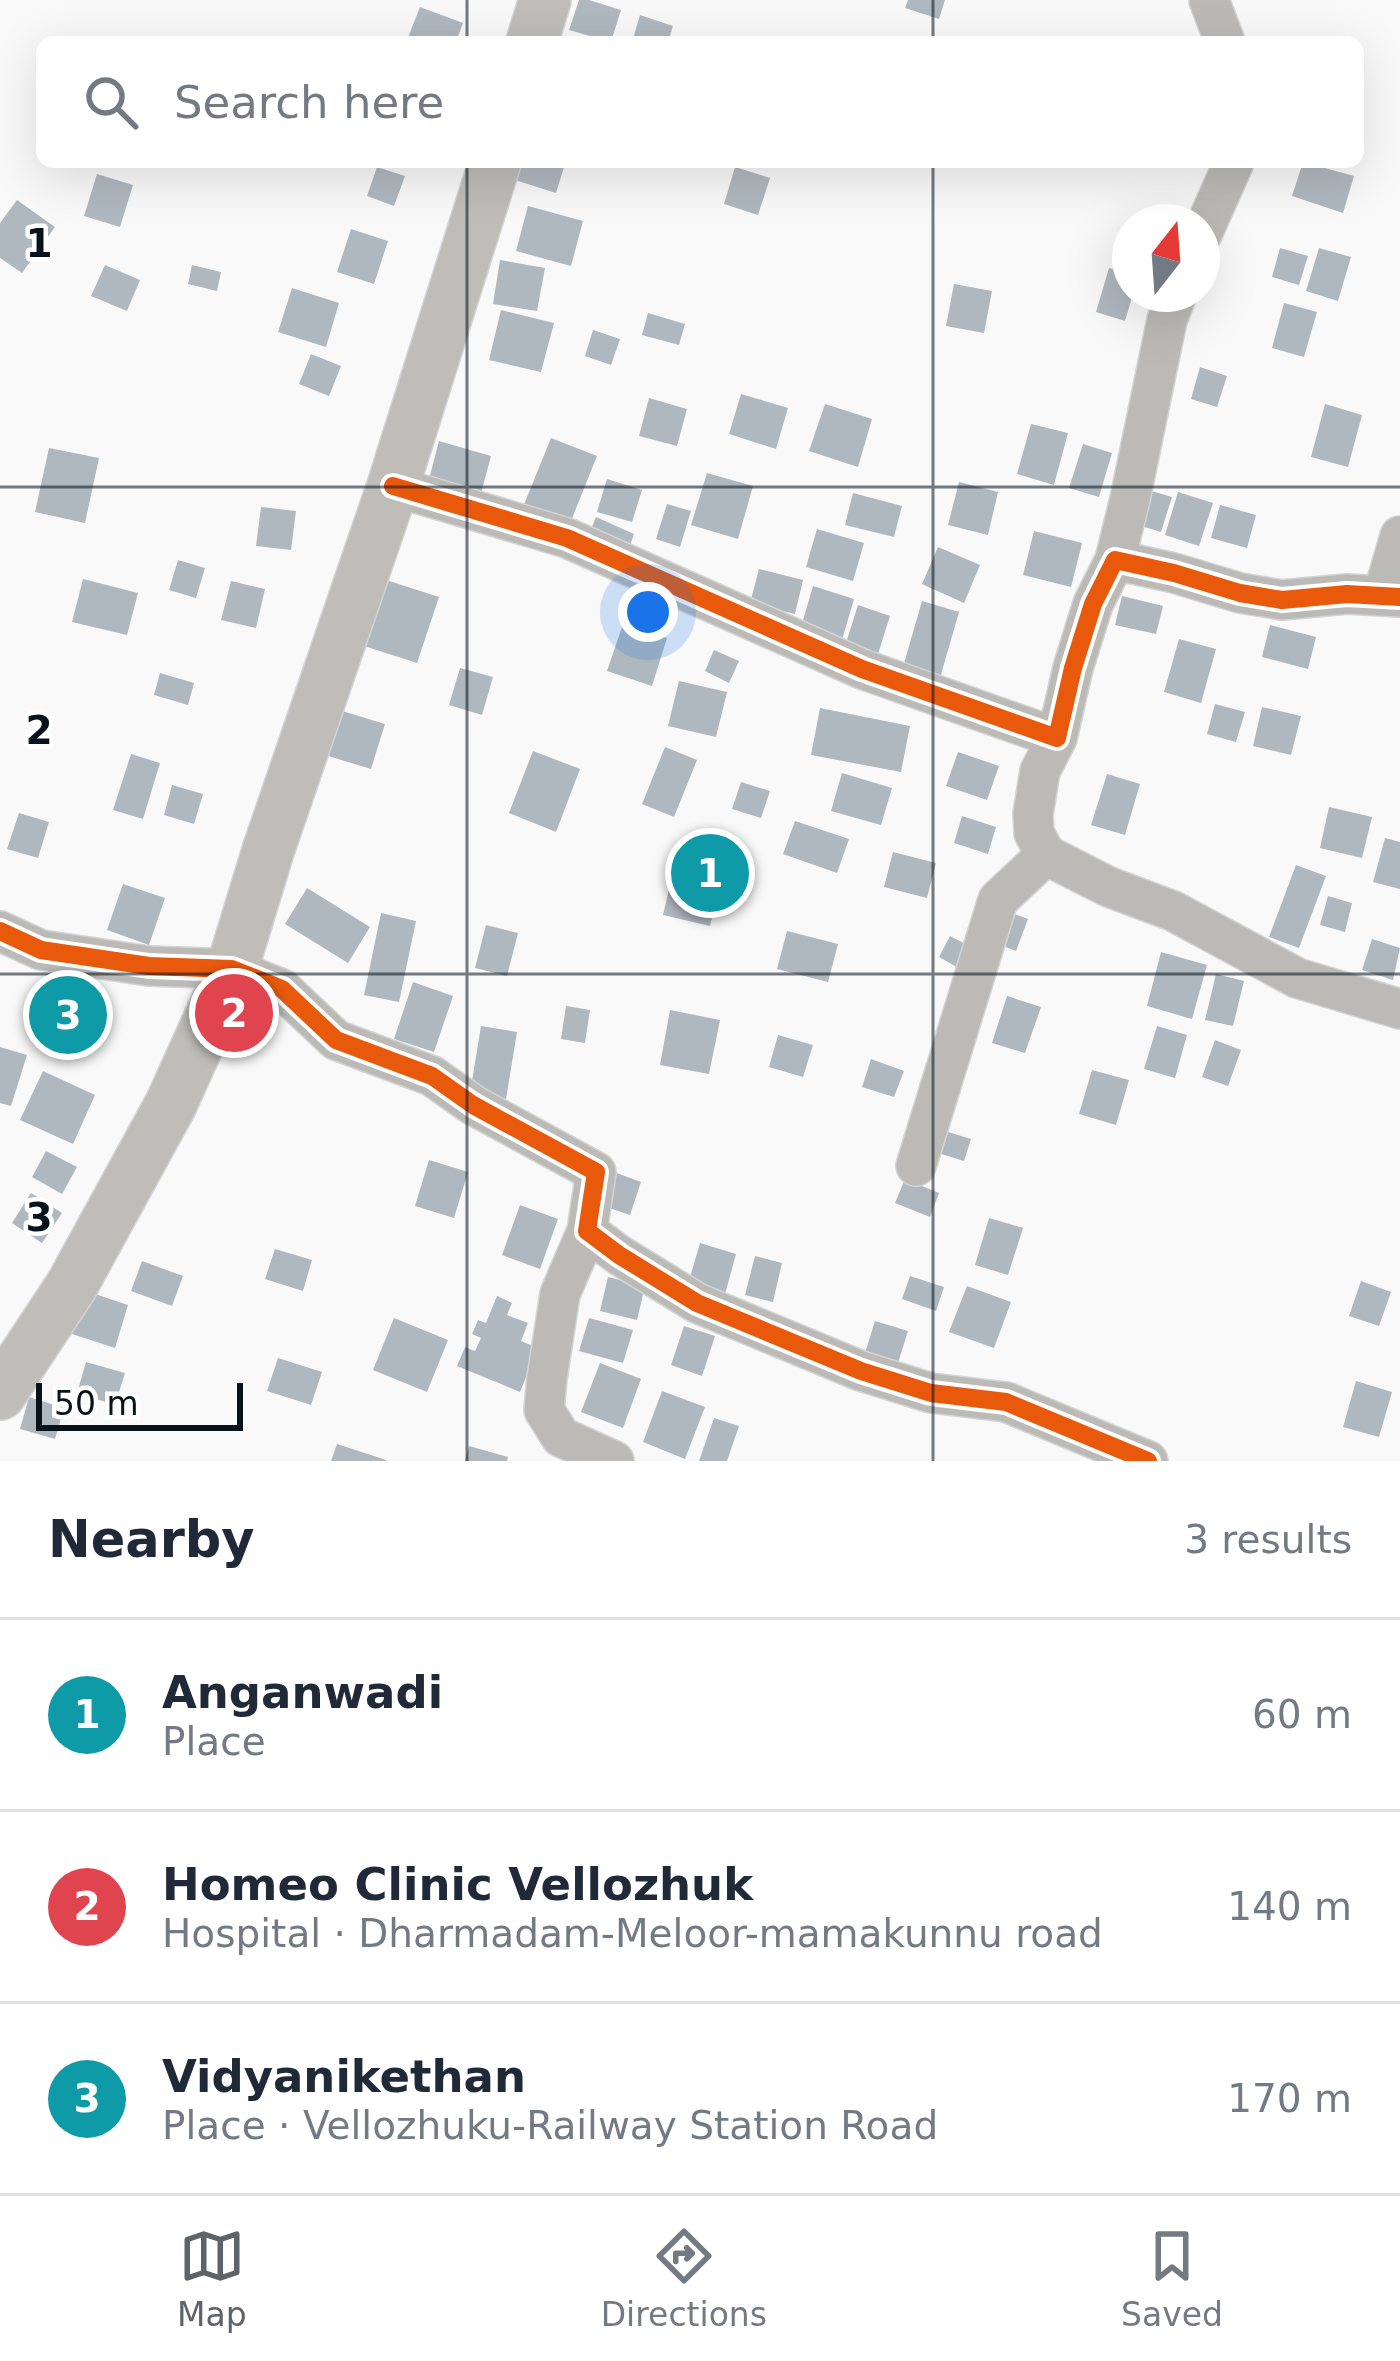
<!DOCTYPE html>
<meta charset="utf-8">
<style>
:root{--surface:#fff;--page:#f2f2f3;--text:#1f2937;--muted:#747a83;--line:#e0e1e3;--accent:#5c6369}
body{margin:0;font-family:"DejaVu Sans",sans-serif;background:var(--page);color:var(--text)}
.compass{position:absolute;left:1112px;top:204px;width:108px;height:108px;border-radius:50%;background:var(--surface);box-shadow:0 12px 48px #0002;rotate:17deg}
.scale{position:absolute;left:36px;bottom:30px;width:207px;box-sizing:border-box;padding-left:12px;border:6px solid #07121b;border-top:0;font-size:33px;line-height:42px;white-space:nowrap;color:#07121b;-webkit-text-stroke:9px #fff;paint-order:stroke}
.you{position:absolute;left:648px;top:612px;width:42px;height:42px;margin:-30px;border:9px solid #fff;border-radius:50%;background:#1a73e8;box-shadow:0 0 0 18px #1a73e833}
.badge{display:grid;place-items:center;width:78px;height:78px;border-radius:50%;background:var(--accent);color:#fff;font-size:39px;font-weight:700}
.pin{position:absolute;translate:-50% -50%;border:6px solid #fff;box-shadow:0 3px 12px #0006}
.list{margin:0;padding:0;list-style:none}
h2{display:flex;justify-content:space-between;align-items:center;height:156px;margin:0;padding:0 48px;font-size:51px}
h2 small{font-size:39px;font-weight:400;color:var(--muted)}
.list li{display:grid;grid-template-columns:78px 1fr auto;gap:36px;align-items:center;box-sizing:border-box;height:192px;padding:0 48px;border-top:3px solid var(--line)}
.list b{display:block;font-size:45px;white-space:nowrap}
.list p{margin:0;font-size:39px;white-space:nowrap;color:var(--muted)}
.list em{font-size:39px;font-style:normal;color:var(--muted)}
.icon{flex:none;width:66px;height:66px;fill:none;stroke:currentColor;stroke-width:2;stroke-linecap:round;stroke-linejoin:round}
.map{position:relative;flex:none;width:1400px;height:1461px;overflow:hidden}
.search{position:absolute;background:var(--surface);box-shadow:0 12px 48px #0002;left:36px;right:36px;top:36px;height:132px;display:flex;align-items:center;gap:30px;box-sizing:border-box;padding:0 42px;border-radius:18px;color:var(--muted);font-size:45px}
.sheet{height:732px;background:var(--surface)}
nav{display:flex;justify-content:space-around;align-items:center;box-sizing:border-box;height:168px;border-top:3px solid var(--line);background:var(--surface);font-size:33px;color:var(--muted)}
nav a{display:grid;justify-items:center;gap:6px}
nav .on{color:var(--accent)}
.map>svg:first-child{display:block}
.building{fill:#b0b8bf}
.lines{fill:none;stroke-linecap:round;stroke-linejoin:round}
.minor-casing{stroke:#d2d4d5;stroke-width:42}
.major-casing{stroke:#d2d4d5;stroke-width:54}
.minor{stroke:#bbbab6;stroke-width:39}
.major{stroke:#bebdb8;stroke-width:51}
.cycleway-casing{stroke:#fff;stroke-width:26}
.cycleway{stroke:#e8590c;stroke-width:18}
.grid{fill:none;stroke:#07121b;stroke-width:3;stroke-opacity:0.55}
.grid-label{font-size:39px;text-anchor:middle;font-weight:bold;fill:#07121b;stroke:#fff;stroke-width:9;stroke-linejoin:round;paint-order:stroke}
</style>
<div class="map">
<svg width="1400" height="1461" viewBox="0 0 1400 1461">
<rect width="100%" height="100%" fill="#f9f9f9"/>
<path class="building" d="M579,0H589L621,10L611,42L569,30Z
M908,0H945L939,19L905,8Z
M420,7L463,23L456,42H414L407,40Z
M640,15L673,26L668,42H632Z
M521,162L565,164L556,193L515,180Z
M1303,162L1354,176L1343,213L1292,196Z
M377,167L405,176L394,206L367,196Z
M735,167L770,178L758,215L724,204Z
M97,174L133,185L120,227L84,216Z
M17,200L55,227L22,273L0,258V223Z
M528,206L583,221L571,266L516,251Z
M351,229L388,241L374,284L337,272Z
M1280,248L1308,256L1299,285L1272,277Z
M1319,248L1351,257L1338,301L1306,291Z
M500,260L545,268L537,311L493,304Z
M105,265L140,280L127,311L91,296Z
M192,265L221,272L217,291L188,284Z
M1109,268L1130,274V294H1133L1125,321L1096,312Z
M954,284L992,291L984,333L946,326Z
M292,288L339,303L326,347L278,332Z
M1284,303L1317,312L1304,357L1272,348Z
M501,310L554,323L541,372L489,360Z
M648,313L685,324L679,345L642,335Z
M593,330L620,339L611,365L585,356Z
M311,354L341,366L329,396L299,384Z
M1200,367L1227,376L1217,407L1191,399Z
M741,394L788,408L776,449L729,434Z
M649,398L687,409L677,446L639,436Z
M825,404L872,419L858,467L809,451Z
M1325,404L1362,415L1348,467L1311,457Z
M1031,424L1068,433L1054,485L1017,474Z
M551,438L597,456L569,526L523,507Z
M439,441L491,456L480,497L428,483Z
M1083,444L1112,453L1099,497L1069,488Z
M49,448L99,458L85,523L35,512Z
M707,473L753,486L738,539L691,525Z
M607,479L642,490L632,522L597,512Z
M959,482L998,492L988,535L948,525Z
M1145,489L1172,497L1161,532L1135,524Z
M1178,492L1213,503L1199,546L1165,535Z
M853,493L902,506L894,537L845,525Z
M667,504L691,511L680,547L656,539Z
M1220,505L1256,515L1247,548L1211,538Z
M261,507L296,511L291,550L256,546Z
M596,517L634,534L628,551L589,534Z
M817,529L864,543L853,581L806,567Z
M1034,531L1082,543L1071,587L1023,575Z
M938,547L980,565L964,603L922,584Z
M178,560L205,568L196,598L169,590Z
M759,569L803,580L795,614L750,603Z
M83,579L138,593L127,635L72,622Z
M383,579L439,597L417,663L361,645Z
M231,581L265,589L256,628L221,620Z
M813,586L854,599L842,640L801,627Z
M1122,596L1163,606L1156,634L1115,625Z
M922,601L959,612L940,678L903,667Z
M858,605L890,616L877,657L845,646Z
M623,624L667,638L652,686L607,671Z
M1270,625L1316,637L1308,669L1262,657Z
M1179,639L1216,649L1201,703L1164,692Z
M714,650L739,661L729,683L705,671Z
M460,668L493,677L482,715L449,705Z
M160,673L194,683L188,705L154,695Z
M679,681L727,692L716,737L668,726Z
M1215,704L1245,712L1236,742L1207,734Z
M1262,707L1301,716L1291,755L1253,746Z
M820,708L910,726L901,772L811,755Z
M339,710L385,724L371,769L325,755Z
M665,747L697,760L674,817L642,804Z
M533,751L580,769L556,832L509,813Z
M958,752L999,766L987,800L946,786Z
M131,754L160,763L143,819L113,810Z
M842,773L892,788L881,825L831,811Z
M1107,774L1140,784L1125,835L1091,825Z
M741,782L770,791L761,818L732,809Z
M172,785L203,794L194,824L164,815Z
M1329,807L1372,817L1362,858L1320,848Z
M19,813L49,822L38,858L7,849Z
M962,816L996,827L988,854L954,843Z
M795,821L849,839L837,873L783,854Z
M1385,838L1400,842V889L1373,882Z
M893,852L936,863L927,898L884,887Z
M694,856L733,865L728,883L716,880L713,894L686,887Z
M1296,865L1326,876L1299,948L1269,937Z
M123,884L165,898L149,945L107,930Z
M307,888L370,927L348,963L285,924Z
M669,889L716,901L710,926L663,915Z
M1328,896L1352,903L1345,932L1320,925Z
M1002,909L1028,919L1016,951L990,941Z
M381,913L416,921L399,1002L364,995Z
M486,925L518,933L507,976L475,968Z
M787,931L838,944L828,982L777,969Z
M950,936L975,949L964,971L939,957Z
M1372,939L1400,948L1393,980L1362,970Z
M1161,952L1207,965L1192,1019L1147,1006Z
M1216,974L1244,981L1233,1026L1205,1020Z
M66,980L88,987L69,1049L47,1042Z
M413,982L453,996L434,1052L394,1039Z
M1007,996L1041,1007L1025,1053L992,1043Z
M566,1006L590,1010L585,1043L561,1039Z
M245,1009L264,1016L253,1048L234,1041Z
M670,1010L720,1020L709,1074L660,1065Z
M481,1026L517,1032L506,1099L470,1093Z
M1157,1026L1187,1035L1175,1078L1144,1069Z
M778,1035L813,1045L803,1077L769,1067Z
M1215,1040L1241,1050L1228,1086L1202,1077Z
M0,1047L27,1055L11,1106L0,1103Z
M871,1059L904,1071L894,1097L862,1087Z
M1092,1070L1129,1080L1116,1125L1079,1114Z
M43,1071L95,1095L73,1144L20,1120Z
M945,1131L971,1139L964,1161L938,1153Z
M46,1151L77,1167L62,1194L32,1177Z
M429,1160L468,1172L454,1218L415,1206Z
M614,1172L641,1182L630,1215L603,1206Z
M905,1179L939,1193L930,1217L895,1203Z
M31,1193L62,1213L42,1243L12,1223Z
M520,1205L558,1219L540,1269L502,1255Z
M989,1218L1023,1228L1008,1275L975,1265Z
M700,1243L736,1254L724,1298L687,1288Z
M275,1249L312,1260L303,1291L265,1279Z
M755,1256L782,1263L773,1302L745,1295Z
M142,1261L183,1276L172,1306L131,1291Z
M910,1276L944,1287L936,1311L902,1299Z
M608,1277L645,1286L637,1320L600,1311Z
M1361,1281L1391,1292L1379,1326L1349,1316Z
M967,1286L1011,1302L994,1348L949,1332Z
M83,1290L128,1305L115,1348L69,1333Z
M497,1296L512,1303L507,1315L528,1323L521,1341L538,1348L520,1392L457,1366L465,1347L475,1351L481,1338L472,1334L478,1320L486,1323Z
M394,1318L448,1340L427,1392L373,1370Z
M589,1318L633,1330L623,1363L579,1351Z
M875,1321L908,1331L897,1366L864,1356Z
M684,1326L715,1336L702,1376L671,1365Z
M278,1358L322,1372L311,1405L267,1391Z
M86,1362L125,1373L115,1405L77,1393Z
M600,1363L641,1379L623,1428L581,1412Z
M1356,1381L1392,1392L1379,1437L1343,1427Z
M662,1391L705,1407L685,1459L643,1442Z
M29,1397L64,1408L55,1439L20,1429Z
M714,1418L739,1426L727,1461H699Z
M337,1444L386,1460V1461H331Z
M469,1446L508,1457L507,1461H465Z"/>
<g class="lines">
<g class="minor-casing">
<path id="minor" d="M1209,0L1225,42
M1202,234L1234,162
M393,486L567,538L862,669L1057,738L1073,668L1093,604L1115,560L1174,573L1240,593L1282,600L1347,594L1400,597
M1115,560L1130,499L1167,320L1177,294
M1383,595L1400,536
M1057,738L1040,771L1033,814L1034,833L1046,855L1109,887L1173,911L1297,978L1400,1009
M0,931L41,950L149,966L232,969L282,989L336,1040L432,1076L473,1105L596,1172L587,1231L619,1255L697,1303L861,1371L931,1393L1006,1402L1148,1461
M916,1166L998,900L1046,855
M587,1231L560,1294L547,1378L544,1410L561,1437L614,1461"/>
</g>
<g class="major-casing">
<path id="major" d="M532,42L545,0
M0,1394L72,1285L171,1104L232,969L268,851L393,486L495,162"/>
</g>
<use href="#minor" class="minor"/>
<use href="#major" class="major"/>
<g class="cycleway-casing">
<path id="cycleway" d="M393,486L567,538L862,669L1057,738L1073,668L1093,604L1115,560L1174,573L1240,593L1282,600L1347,594L1400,597
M0,931L41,950L149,966L232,969L282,989L336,1040L432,1076L473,1105L596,1172L587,1231L619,1255L697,1303L861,1371L931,1393L1006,1402L1148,1461"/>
</g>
<use href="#cycleway" class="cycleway"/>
</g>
<path class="grid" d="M467,0V42M933,0V42M467,162V1461M933,162V1461M0,487H1400M0,974H1400"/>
<g class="grid-label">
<text x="39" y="257">1</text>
<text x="39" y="744">2</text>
<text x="39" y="1231">3</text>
</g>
</svg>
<svg class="compass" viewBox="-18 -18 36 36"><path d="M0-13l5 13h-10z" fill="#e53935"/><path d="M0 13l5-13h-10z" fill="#747a83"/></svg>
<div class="scale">50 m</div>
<div class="you"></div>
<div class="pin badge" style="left:710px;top:873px;background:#0f9aa8">1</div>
<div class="pin badge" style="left:234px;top:1013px;background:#e0444e">2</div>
<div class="pin badge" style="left:68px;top:1015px;background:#0f9aa8">3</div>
<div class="search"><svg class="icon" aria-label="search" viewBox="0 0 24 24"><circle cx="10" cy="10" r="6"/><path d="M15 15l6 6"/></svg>Search here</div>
</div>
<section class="sheet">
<h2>Nearby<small>3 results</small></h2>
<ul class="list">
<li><span class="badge" style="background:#0f9aa8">1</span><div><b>Anganwadi</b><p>Place</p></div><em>60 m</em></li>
<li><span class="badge" style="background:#e0444e">2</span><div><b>Homeo Clinic Vellozhuk</b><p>Hospital · Dharmadam-Meloor-mamakunnu road</p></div><em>140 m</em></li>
<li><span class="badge" style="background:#0f9aa8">3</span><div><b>Vidyanikethan</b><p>Place · Vellozhuku-Railway Station Road</p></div><em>170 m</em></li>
</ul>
</section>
<nav>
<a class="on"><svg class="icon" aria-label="map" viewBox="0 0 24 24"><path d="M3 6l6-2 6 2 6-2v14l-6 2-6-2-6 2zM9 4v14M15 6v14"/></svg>Map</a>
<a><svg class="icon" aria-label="directions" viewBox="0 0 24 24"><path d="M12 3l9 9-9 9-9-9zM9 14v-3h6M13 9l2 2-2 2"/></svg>Directions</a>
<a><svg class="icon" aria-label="saved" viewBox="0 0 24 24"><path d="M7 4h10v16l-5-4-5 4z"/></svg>Saved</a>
</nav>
